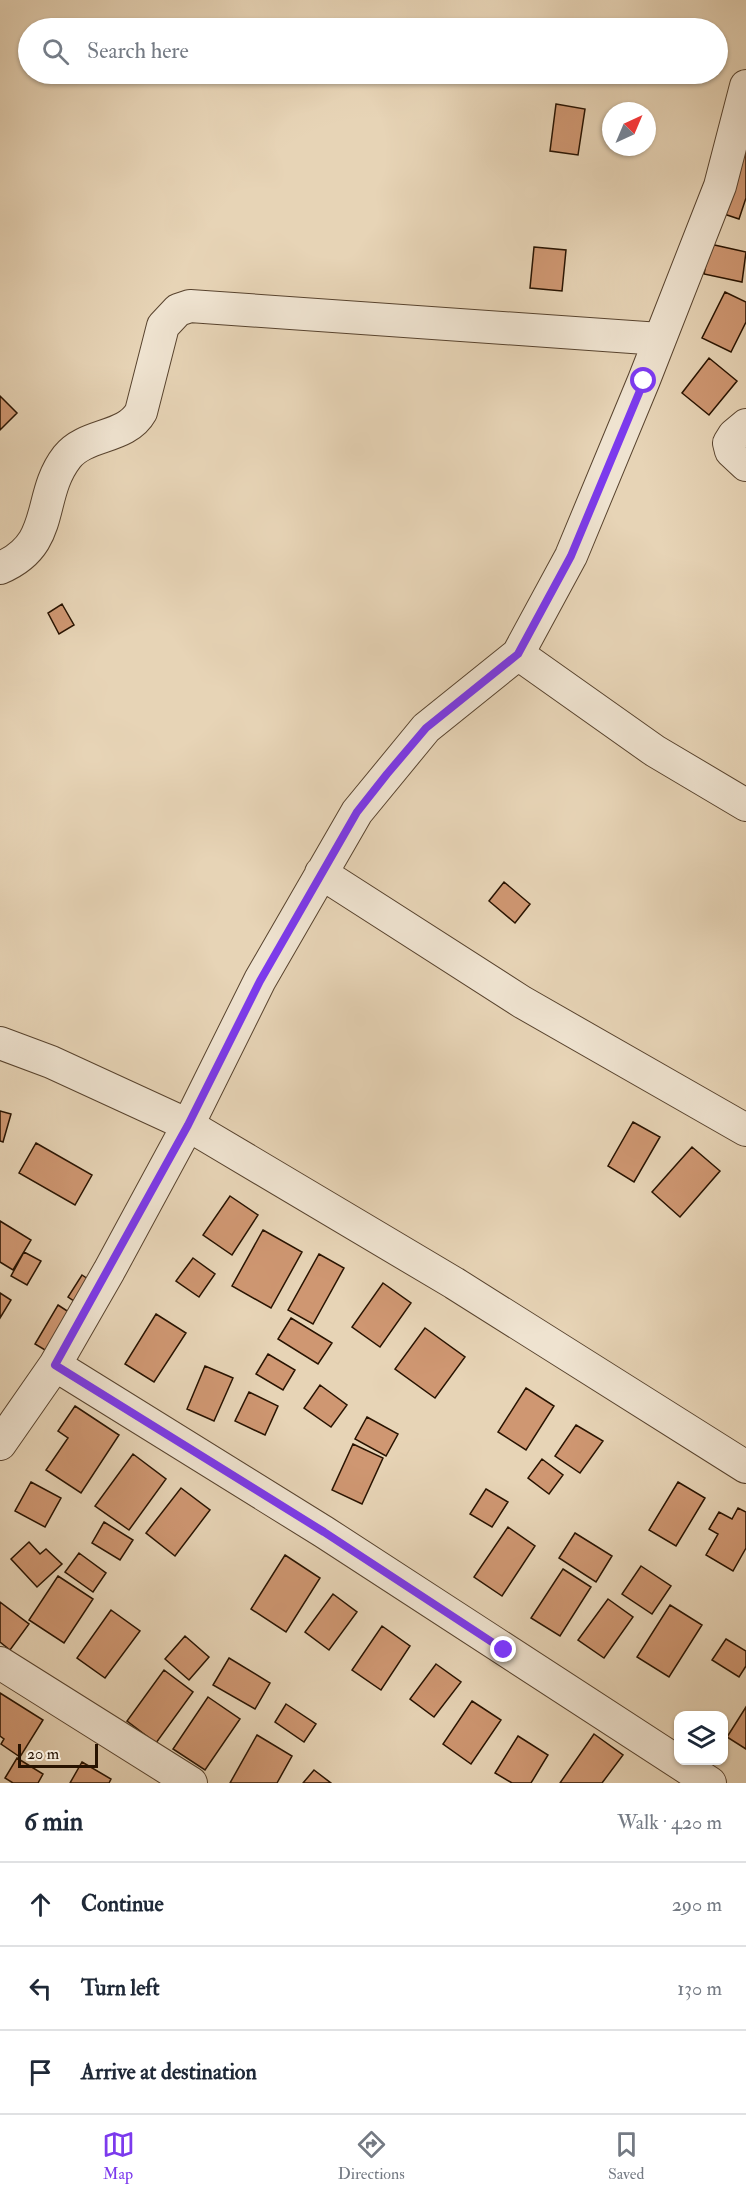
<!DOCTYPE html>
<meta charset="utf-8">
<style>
:root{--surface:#fff;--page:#f6f6f7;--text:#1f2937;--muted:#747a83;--line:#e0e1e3;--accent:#7c3aed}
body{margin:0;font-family:"IM FELL Double Pica",serif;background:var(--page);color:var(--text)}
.controls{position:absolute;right:18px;bottom:18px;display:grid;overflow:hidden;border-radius:12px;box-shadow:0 2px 4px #0004}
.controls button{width:54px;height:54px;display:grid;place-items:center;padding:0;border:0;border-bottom:2px solid var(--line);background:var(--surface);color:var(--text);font:30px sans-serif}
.compass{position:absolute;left:602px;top:102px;width:54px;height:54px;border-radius:50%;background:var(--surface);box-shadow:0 2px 4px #0004;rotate:44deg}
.scale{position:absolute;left:18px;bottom:15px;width:80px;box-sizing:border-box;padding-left:6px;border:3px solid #281301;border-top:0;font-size:16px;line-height:21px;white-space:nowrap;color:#281301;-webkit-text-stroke:4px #efe3d0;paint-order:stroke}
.stop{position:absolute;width:18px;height:18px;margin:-14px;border:4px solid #7c3aed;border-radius:50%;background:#fff}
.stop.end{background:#7c3aed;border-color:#fff;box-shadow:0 2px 6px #0008}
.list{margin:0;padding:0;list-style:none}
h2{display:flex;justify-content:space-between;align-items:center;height:78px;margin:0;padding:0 24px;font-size:26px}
h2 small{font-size:20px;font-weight:400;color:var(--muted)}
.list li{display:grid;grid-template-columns:39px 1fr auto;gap:18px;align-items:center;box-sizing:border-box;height:84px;padding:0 24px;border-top:2px solid var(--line)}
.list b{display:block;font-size:22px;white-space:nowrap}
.list em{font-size:20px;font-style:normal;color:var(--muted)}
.icon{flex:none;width:33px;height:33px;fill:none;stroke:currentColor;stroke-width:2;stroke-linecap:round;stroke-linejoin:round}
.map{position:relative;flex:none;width:746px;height:1783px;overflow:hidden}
.search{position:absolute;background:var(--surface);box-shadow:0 2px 4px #0004;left:18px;right:18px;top:18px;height:66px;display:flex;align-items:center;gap:15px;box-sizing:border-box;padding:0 21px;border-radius:33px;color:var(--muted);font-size:22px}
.sheet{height:330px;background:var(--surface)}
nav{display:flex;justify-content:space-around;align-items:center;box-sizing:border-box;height:84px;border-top:2px solid var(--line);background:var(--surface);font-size:16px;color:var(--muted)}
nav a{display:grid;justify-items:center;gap:3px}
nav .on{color:var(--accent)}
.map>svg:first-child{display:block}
.building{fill:#cf9772;stroke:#281301;stroke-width:1.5}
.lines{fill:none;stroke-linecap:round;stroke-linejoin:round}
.minor-casing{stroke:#58432e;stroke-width:34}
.minor{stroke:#efe3d0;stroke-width:32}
.route{stroke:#7c3aed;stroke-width:8}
</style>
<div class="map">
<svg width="746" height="1783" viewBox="0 0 746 1783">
<rect width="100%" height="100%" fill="#e7d4b6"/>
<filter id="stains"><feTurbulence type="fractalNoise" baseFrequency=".00333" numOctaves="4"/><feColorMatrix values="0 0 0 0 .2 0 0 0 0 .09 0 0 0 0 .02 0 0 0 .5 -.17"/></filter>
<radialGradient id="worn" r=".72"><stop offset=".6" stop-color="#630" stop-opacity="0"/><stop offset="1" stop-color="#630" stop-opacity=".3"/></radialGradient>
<path class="building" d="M556,104L585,109L578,155L550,151Z
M746,142V198L739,219L721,213Z
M710,244L746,252L742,282L704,274Z
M534,247L566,250L562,291L530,288Z
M725,292L746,302V322L731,352L702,338Z
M709,358L737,381L709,415L682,393Z
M0,396L17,413L0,430Z
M62,604L74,625L59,634L48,613Z
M504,882L530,904L515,923L489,901Z
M0,1111L11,1114L3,1142L0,1141Z
M633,1122L660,1137L634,1182L608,1166Z
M36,1143L92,1175L75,1205L19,1173Z
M692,1147L720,1171L680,1217L652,1192Z
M230,1196L258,1215L232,1255L203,1235Z
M0,1221L31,1240L13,1270L0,1262Z
M263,1230L302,1252L271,1308L232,1286Z
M24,1252L41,1261L27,1285L11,1276Z
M319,1254L344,1268L313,1324L288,1310Z
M193,1258L215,1274L199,1297L176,1281Z
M82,1275L97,1285L83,1307L68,1297Z
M383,1283L411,1303L380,1347L352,1327Z
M0,1293L11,1300L0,1318Z
M58,1305L78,1318L55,1356L35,1344Z
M156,1314L186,1333L154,1382L125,1364Z
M291,1318L332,1343L318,1364L278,1339Z
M425,1328L465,1357L435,1398L395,1369Z
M268,1354L295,1370L283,1390L256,1374Z
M205,1366L233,1378L214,1421L187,1409Z
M320,1385L347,1405L331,1427L304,1408Z
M526,1388L554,1406L526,1450L498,1432Z
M249,1392L278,1406L265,1435L235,1421Z
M75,1406L119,1435L81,1493L46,1470L68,1438L58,1431Z
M367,1417L398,1434L386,1456L355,1439Z
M576,1425L603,1441L580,1473L555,1456Z
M353,1444L383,1458L362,1504L332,1490Z
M133,1454L166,1479L129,1530L95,1506Z
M542,1459L563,1475L549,1494L528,1478Z
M31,1482L61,1498L45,1527L15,1511Z
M678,1482L705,1498L676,1546L649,1530Z
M181,1488L210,1510L175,1556L146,1533Z
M486,1489L508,1502L492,1527L470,1514Z
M738,1508L746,1512V1548L733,1571L706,1555L718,1534L709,1529L719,1512L732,1519Z
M104,1522L133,1540L120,1560L92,1543Z
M508,1527L535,1546L502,1596L474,1577Z
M575,1533L612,1556L596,1582L559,1558Z
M29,1542L40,1554L46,1549L62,1564L37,1587L11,1559Z
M79,1553L106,1573L93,1592L65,1572Z
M285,1555L320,1578L286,1632L251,1609Z
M641,1566L671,1586L652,1614L622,1594Z
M563,1569L591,1587L560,1636L531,1618Z
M58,1576L93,1599L64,1643L29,1620Z
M333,1594L357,1612L329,1650L305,1632Z
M608,1599L633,1617L604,1658L578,1640Z
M0,1602L29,1624L10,1650L0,1642Z
M670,1605L702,1625L669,1677L637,1657Z
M111,1610L140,1631L105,1678L77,1658Z
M382,1626L410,1646L381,1690L352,1670Z
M185,1636L209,1657L189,1680L165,1659Z
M726,1639L746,1651V1666L739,1677L712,1660Z
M229,1658L270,1683L255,1709L213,1685Z
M436,1664L461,1682L434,1717L410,1699Z
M164,1670L193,1692L156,1743L127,1721Z
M0,1693L43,1720L20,1757L1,1744L4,1739L0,1736Z
M208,1697L240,1719L205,1770L173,1749Z
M472,1701L501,1720L471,1764L443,1744Z
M286,1704L316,1724L304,1742L275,1722Z
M746,1707V1749L727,1737Z
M594,1734L623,1755L602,1783H560Z
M257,1735L292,1756L277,1783H230Z
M518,1736L548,1755L531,1783H512L495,1773Z
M17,1758L43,1774L38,1783H13L5,1778Z
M82,1762L111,1779L109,1783H70Z
M314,1770L331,1783H303Z"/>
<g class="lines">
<g class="minor-casing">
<path id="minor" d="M746,86L720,186L644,380L571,556L518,654L426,728L357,812L260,980L188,1125L454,1283L746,1467
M746,425L734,435L729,443L731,451L746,465
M0,568C57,544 36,497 67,457C86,433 126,439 141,412L163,326L178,310L190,306L660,339
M518,654L655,751L746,805
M321,873L522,1002L746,1130
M0,1043L51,1062L188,1125L109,1271L55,1365L0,1444
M55,1365L324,1532L710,1783
M0,1663L191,1783"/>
</g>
<use href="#minor" class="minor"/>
</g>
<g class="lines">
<path class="route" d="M504,1650L324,1532L55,1365L188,1125L260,981L357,812L387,774L426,728L518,654L571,556L644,381"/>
</g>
<rect width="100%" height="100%" filter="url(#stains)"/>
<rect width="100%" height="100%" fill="url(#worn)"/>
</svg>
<div class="controls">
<button><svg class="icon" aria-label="layers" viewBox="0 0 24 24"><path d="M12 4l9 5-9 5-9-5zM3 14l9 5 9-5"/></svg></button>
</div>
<svg class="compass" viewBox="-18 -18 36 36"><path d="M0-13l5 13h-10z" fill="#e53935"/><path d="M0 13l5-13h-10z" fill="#747a83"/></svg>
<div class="scale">20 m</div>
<div class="stop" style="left:644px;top:381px"></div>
<div class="stop end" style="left:504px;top:1650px"></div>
<div class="search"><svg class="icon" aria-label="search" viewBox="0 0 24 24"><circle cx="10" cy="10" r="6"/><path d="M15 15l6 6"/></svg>Search here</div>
</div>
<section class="sheet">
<h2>6 min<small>Walk · 420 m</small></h2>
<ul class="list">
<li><svg class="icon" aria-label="ahead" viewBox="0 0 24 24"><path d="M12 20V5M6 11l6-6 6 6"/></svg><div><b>Continue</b></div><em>290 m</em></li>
<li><svg class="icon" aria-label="left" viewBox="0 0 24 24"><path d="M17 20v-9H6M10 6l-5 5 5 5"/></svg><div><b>Turn left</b></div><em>130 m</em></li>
<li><svg class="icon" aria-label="arrive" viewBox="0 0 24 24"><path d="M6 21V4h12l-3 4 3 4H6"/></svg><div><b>Arrive at destination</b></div></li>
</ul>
</section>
<nav>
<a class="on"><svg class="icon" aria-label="map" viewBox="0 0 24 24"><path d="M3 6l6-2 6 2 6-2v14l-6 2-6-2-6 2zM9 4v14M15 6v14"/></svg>Map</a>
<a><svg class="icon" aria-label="directions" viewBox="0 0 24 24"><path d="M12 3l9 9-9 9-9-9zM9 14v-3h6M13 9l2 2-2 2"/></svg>Directions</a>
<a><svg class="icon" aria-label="saved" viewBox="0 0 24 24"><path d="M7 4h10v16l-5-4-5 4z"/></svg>Saved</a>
</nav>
